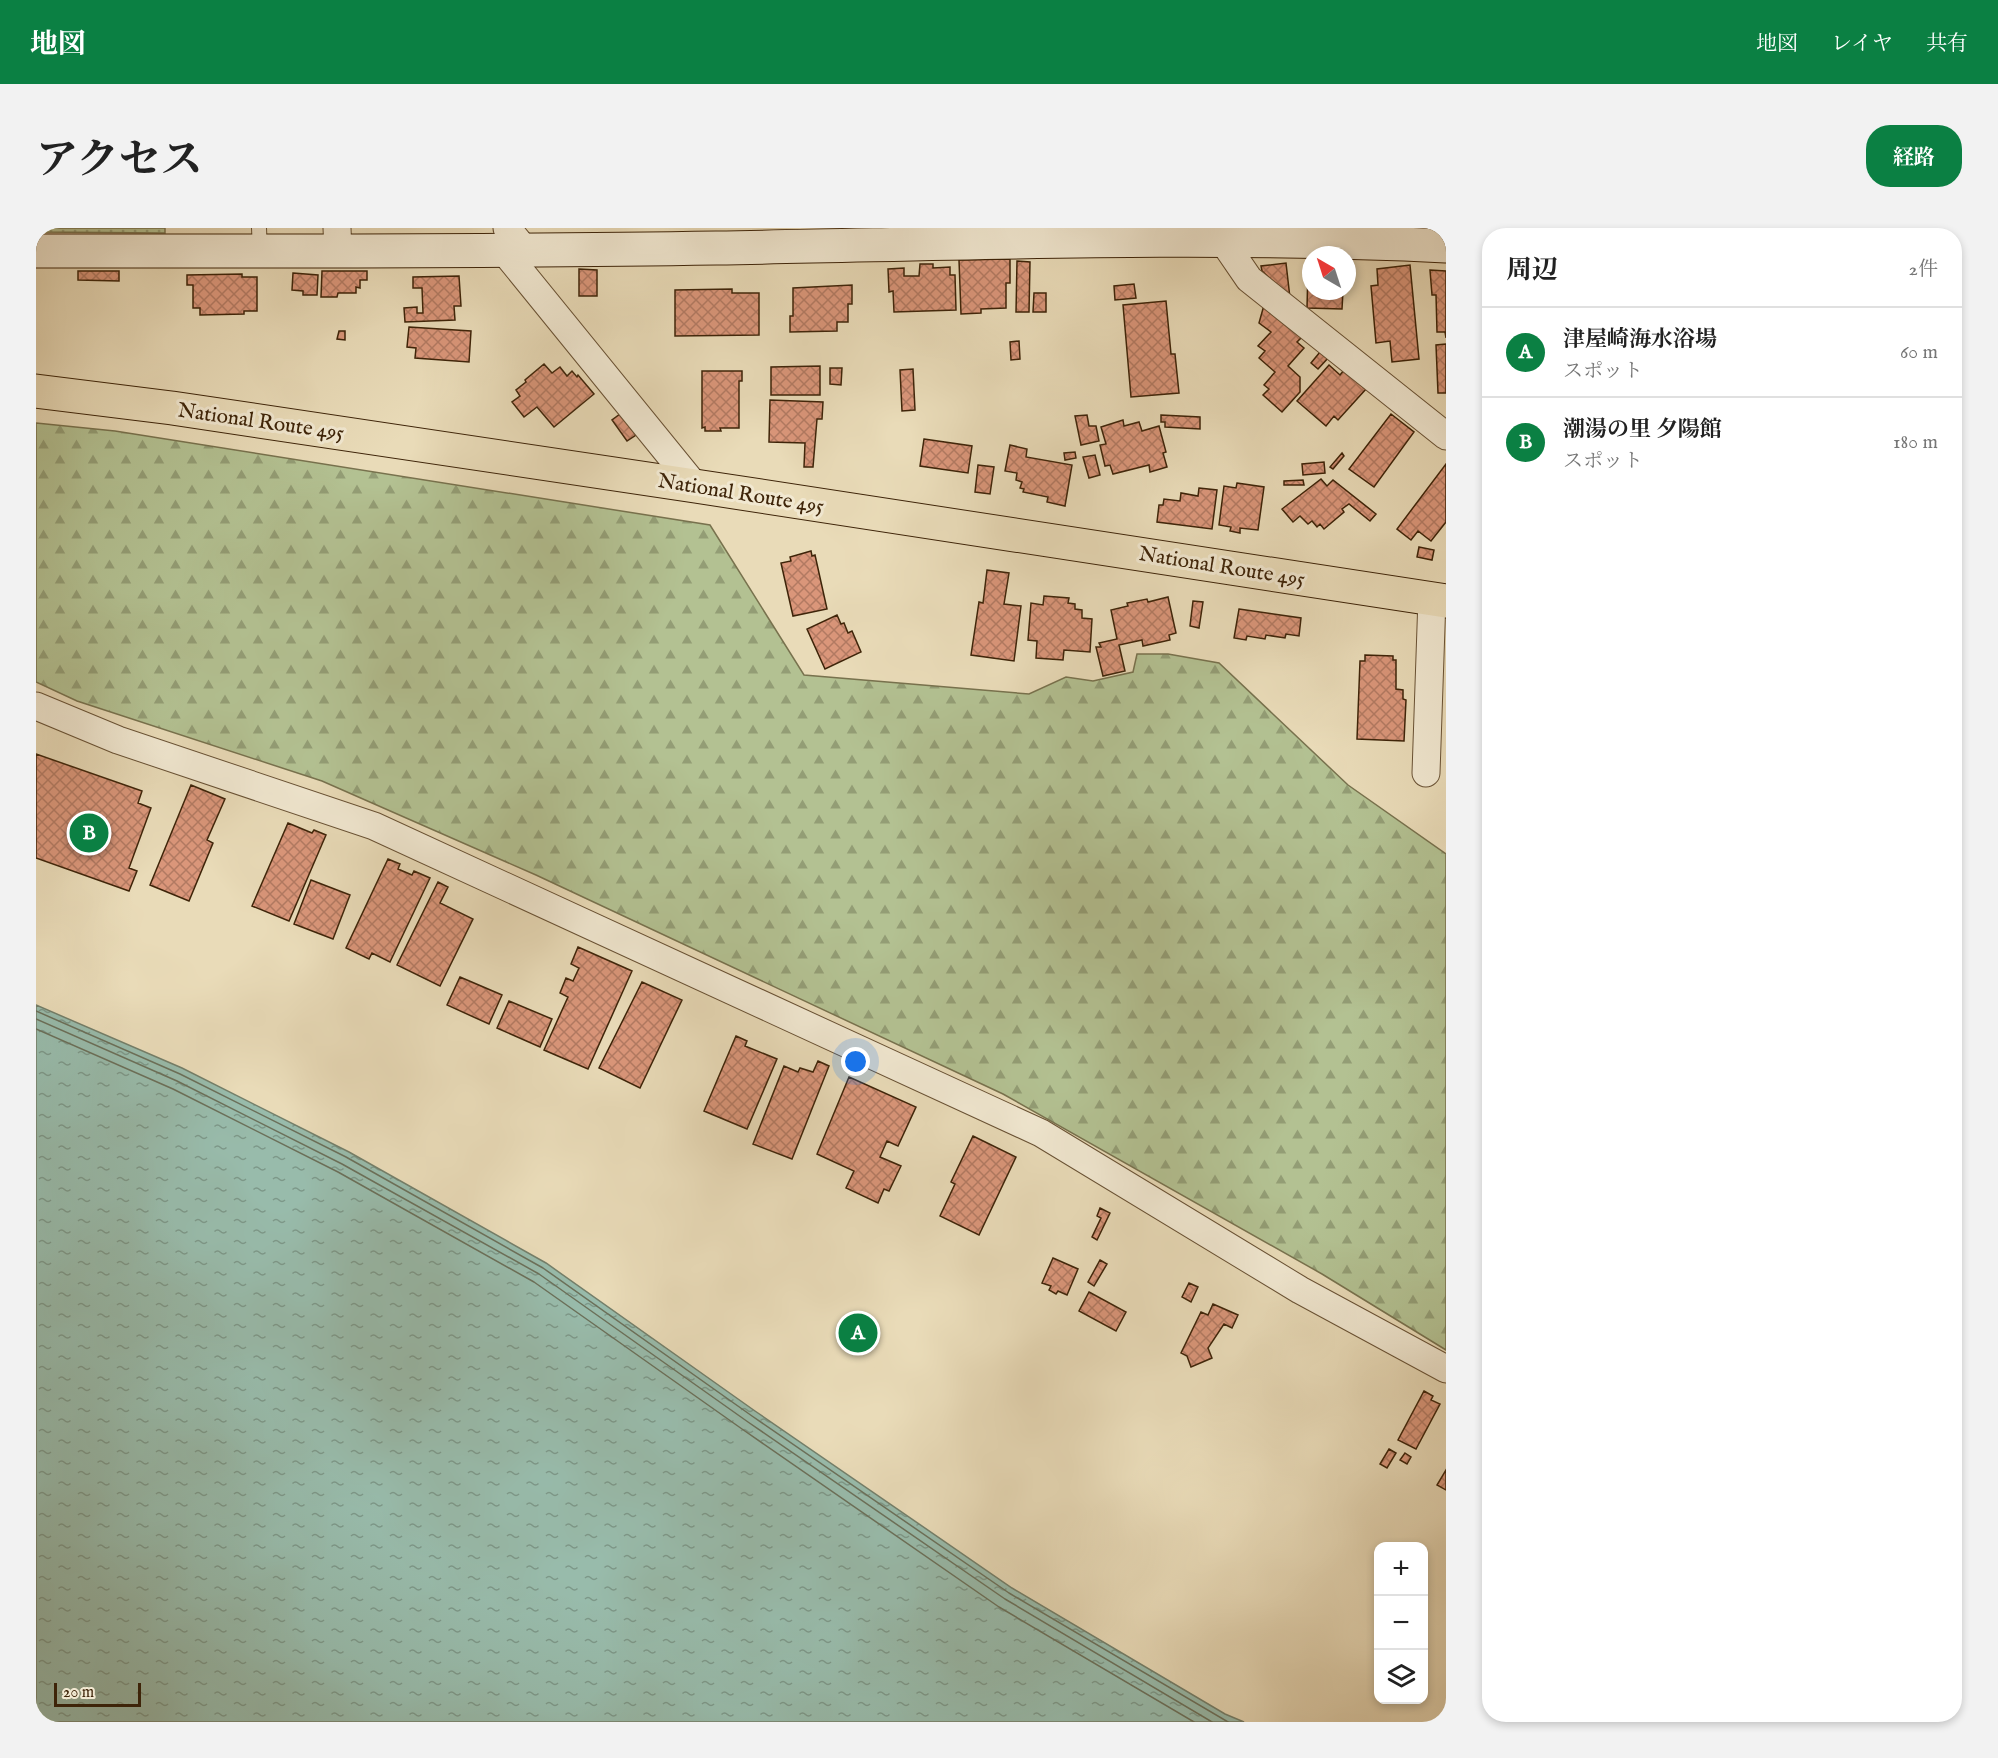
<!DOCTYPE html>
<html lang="ja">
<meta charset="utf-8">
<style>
:root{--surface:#fff;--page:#f2f2f2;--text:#222;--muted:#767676;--line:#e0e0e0;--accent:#0b8043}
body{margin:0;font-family:"IM FELL English","Noto Serif JP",serif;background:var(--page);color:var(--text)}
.controls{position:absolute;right:18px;bottom:18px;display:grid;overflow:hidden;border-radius:12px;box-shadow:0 3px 9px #0003}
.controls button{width:54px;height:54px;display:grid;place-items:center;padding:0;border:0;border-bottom:2px solid var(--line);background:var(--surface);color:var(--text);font:30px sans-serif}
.compass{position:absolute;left:1266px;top:18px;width:54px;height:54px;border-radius:50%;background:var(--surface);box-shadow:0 3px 9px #0003;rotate:321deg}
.scale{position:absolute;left:18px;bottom:15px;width:87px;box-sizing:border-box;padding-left:6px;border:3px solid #3e2409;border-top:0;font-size:16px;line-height:21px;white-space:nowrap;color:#3e2409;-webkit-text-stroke:4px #f1e8d1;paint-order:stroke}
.you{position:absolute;left:820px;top:834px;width:21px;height:21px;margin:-15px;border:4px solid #fff;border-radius:50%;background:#1a73e8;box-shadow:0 0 0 9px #1a73e833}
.badge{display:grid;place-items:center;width:39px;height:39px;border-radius:50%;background:var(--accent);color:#fff;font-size:20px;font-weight:700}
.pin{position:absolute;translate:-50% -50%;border:3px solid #fff;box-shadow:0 2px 6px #0006}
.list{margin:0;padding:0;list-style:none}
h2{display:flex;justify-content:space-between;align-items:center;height:78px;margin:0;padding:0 24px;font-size:26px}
h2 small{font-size:20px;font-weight:400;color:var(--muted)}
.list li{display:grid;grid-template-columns:39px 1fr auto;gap:18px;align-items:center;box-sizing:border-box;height:90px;padding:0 24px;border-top:2px solid var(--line)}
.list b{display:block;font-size:22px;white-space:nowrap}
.list p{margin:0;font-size:20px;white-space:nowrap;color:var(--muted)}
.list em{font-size:20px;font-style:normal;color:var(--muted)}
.icon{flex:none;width:33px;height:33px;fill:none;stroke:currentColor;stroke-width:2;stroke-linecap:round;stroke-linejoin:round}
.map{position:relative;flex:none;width:1410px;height:1494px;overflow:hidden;border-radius:24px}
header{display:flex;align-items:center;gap:36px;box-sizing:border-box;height:84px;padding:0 30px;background:var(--accent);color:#fff}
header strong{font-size:28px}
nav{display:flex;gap:33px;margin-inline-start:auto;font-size:21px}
.intro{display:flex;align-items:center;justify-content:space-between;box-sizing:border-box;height:144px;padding:0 36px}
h1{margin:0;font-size:42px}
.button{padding:15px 27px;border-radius:24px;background:var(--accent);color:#fff;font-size:21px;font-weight:700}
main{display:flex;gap:36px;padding:0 36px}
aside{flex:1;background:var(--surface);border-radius:24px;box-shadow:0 3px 9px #0003}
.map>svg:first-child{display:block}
.forest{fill:url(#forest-firs);stroke:#78724e;stroke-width:1.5}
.park{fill:url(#park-dots);stroke:#78724e;stroke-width:1.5}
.water{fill:url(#water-ripples);stroke:#747f6a;stroke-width:1.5}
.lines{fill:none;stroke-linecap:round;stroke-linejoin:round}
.shore{stroke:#6b705a;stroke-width:1.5}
.building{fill:url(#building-cross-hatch);stroke:#3e2409;stroke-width:1.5}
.lane-casing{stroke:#695235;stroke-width:16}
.street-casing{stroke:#695235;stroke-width:29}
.secondary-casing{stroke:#3e2409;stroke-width:35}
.highway-casing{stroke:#3e2409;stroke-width:35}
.lane{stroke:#f1e8d1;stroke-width:14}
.street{stroke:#f1e8d1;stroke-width:27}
.secondary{stroke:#f1e8d1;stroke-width:33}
.highway{stroke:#e9dbb8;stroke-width:33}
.labels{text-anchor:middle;stroke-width:6;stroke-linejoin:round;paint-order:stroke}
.street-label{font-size:21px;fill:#3e2409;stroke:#f1e8d1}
</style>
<header>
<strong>地図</strong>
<nav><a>地図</a><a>レイヤ</a><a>共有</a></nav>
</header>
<div class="intro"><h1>アクセス</h1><a class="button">経路</a></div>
<main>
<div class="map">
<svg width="1410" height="1494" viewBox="0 0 1410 1494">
<defs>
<pattern id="forest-firs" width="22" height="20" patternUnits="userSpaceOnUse" patternTransform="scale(1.5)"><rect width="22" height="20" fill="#b3c192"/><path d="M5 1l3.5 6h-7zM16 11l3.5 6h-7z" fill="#939d75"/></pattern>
<pattern id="park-dots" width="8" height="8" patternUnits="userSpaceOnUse" patternTransform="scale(1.5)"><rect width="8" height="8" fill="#b3c192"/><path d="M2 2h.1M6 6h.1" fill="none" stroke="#939d75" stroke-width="1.8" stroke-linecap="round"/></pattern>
<pattern id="water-ripples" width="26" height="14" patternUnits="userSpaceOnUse" patternTransform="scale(1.5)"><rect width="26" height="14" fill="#98bbab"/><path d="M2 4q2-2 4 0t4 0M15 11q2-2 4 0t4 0" fill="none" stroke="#7d9889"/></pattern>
<pattern id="building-cross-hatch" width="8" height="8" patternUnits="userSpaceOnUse" patternTransform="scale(1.5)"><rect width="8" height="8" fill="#da967a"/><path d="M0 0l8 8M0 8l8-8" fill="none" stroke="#b27a62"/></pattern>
</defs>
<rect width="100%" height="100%" fill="#e9dbb8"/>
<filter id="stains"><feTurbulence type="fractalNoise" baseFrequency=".00333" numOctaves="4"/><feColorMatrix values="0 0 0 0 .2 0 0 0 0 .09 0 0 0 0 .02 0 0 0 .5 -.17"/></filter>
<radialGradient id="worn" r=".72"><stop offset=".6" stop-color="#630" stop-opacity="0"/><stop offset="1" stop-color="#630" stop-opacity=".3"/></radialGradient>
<path class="forest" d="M0,195L79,203L674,297L768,447L993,466L1030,449L1057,453L1097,444L1101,426H1132L1183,435L1312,557L1410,626V1122L1286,1046L967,866L500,647L286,553L41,473L0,454Z"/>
<path class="park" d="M0,0H129V5L0,4Z"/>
<path class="water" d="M0,777L146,840L313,924L510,1035L719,1183L976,1360L1189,1486L1208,1494H0Z"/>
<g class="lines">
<path class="shore" d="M0,783L144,846L310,929L507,1040L716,1188L973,1365L1192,1494
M0,791L141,853L306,936L503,1046L712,1194L969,1371L1176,1494
M0,801L137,861L302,944L498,1054L706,1201L963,1379L1158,1494"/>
</g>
<path class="building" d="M974,31V55H970V80L945,81V85L925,86L923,32Z
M981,33L994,34L993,84H980Z
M1250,35L1254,70L1226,43L1225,38Z
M884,36H897V40L914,39V47H919L920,82L858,84L857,63L853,64L852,41L868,40V48H883Z
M1374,37L1383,131L1356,134L1354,113L1340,115L1335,58L1342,57L1341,41Z
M543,41L561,42V68H543Z
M1272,41H1275V63H1307L1306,81L1271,80Z
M1394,42L1410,43V110L1409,104H1401L1400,67H1396Z
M42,43H83V53L42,52Z
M286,43H331V52H324V60L320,59V65H302L301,69H285Z
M257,45L282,47L281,67H267V63L256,62Z
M206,46V49H221V83H208V86L164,87V80H157V57H151V47Z
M423,48L425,78H418L419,92L369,94L368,80L381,79V85H387L386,60H377V49Z
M1098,56L1100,70L1079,72L1078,58Z
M816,57V76H812V94H801V103L754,104V88H757V60Z
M696,61V65H723V107L639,108V62Z
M998,65H1010V84H997Z
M1130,73L1135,126H1139L1143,165L1095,169L1087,77Z
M1228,77L1266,109L1261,114L1268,120L1252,138L1264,149V164L1246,184L1227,167L1233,161L1228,157L1239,144L1223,130L1229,123L1222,118L1235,104L1223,95Z
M373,99L435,103L433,134L379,130L380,120L371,119Z
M303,103H309V112L301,111Z
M983,113L984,131L975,132L974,114Z
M1410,116V165H1402L1400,117Z
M1284,124L1292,130L1282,141L1275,135Z
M508,136L516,145L524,139L531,148L536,143L541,149L542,147L558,166L518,199L501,179L488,189L476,174L484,168L480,162L490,154L489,152Z
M1293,137L1304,147L1308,142L1330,161L1302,192L1298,188L1290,198L1261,173Z
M784,138V167H735V139Z
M794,140H806L805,157L794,156Z
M877,141L879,182L866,183L864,142Z
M666,143H706V153H703V200H684L685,203H669V199L666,200Z
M734,172L787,174L786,191H781L777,239H768L769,215L733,214Z
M584,186L600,207L591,213L576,192Z
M1355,186L1378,204L1338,259L1313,241Z
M1051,187L1053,198H1060L1063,213L1045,217L1039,188Z
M1125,187L1164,189V201L1129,199V194H1125Z
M1087,192L1088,198L1103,194L1106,203L1123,198L1130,224L1127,225L1131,239L1114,244L1113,237L1077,246L1074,237L1069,238L1064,217L1070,216L1065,199Z
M888,211L936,218L932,245L884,238Z
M974,217L991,221L990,229L1036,237L1029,278L1011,274L1012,269L987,264L988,261L984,260L986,254L980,252L981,245L969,243Z
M1039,224L1040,230L1029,232L1028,225Z
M1306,225L1308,228L1297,241L1294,239Z
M1059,227L1064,247L1053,250L1047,229Z
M1288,234L1289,245L1267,247L1266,236Z
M1410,236V294L1395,313L1382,303L1375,312L1361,301Z
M942,237L958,239L954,266L939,264Z
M1285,251L1291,258L1297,252L1340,286L1334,293L1313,276L1306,281L1308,284L1288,301L1284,296L1281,299L1276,293L1272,296L1264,288L1257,294L1246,281Z
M1267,252L1268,257H1248V253Z
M1201,255L1228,259L1222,302L1204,300V305L1194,303L1195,299L1183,297L1188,258L1200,260Z
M1163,260L1181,262L1176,301L1121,294L1123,277H1127L1128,271L1144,273L1145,265L1162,268Z
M1383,319L1398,322L1396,332L1381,329Z
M775,323L776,328L779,327L791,381L757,388L745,335L755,333L754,329Z
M951,342L973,345L968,376L985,378L978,433L935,427L943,374L947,375Z
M1008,368L1033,370L1032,375L1039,376V381L1046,382V390L1056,391L1054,424L1028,422L1027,432L1000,430L1001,413L992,412L995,375L1007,377Z
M1132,369L1140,405L1133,407L1134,412L1107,418L1106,412L1083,417L1089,443L1067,448L1060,419H1065L1063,415L1081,411L1075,382L1092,378L1091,375L1111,371L1112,374Z
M1157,373L1167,374L1163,400L1154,398Z
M1203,381L1265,390L1263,408L1250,406L1249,410L1230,407L1229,411L1211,408L1210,412L1198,410Z
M801,387L805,396L808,395L812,405L816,403L825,424L789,441L771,401Z
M1329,427L1357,428V432H1360V461L1367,462V471L1370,472L1368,513L1321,511L1324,433H1329Z
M0,526L106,563L102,575L115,580L93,640L101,643L93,663L0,630Z
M155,557L189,571L171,612L177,615L153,673L114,657Z
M252,595L276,605L278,602L290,607L253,693L216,678Z
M352,631L364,636L362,641L376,647L378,643L394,650L354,734L336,725L333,731L310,720Z
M275,652L314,667L297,711L258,696Z
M402,654L412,659L404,675L437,691L404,758L361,737Z
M542,719L596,743L552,841L508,822L532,769L524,765L530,750L537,753L543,740L535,736Z
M424,749L466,767L453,796L411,777Z
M606,754L646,772L604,860L563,840Z
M473,773L516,791L504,819L461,800Z
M700,808L711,813L709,818L741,831L711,901L668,883Z
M782,833L793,838L756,931L717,916L748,838L762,844L764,840L777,844Z
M813,849L880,879L862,918L851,913L844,929L865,938L853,963L848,961L842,975L810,960L818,943L781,926Z
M937,908L980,929L943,1007L904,988L919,956L915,954Z
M1064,980L1074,985L1061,1012L1056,1009L1065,990L1061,988Z
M1017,1030L1042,1041L1031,1067L1022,1063L1020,1066L1013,1062L1015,1058L1006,1055Z
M1064,1032L1071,1036L1058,1058L1052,1054Z
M1153,1055L1162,1059L1155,1074L1146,1069Z
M1053,1064L1090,1084L1080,1103L1043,1083Z
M1177,1076L1202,1087L1196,1100L1188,1096L1172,1120L1176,1130L1155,1139L1151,1128L1145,1125L1165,1084L1172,1087Z
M1388,1163L1397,1168L1395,1172L1404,1176L1380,1221L1362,1212Z
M1353,1221L1360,1225L1351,1240L1344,1236Z
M1369,1225L1375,1229L1371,1236L1364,1232Z
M1410,1242V1262L1401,1257Z"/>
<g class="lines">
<g class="lane-casing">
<path id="lane" d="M223,0L224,23"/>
</g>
<g class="street-casing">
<path id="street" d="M301,0L302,24
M471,0L489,22
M1187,13L1213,51L1410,208
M468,23L659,258
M0,478L82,512L338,598L1005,905L1264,1062L1410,1141
M1390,545L1396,370"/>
</g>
<g class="secondary-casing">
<path id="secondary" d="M0,23C227,23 454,24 680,20C924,16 1167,6 1410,18"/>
</g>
<g class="highway-casing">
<path id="highway" d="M0,163L136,180L659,258L1410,373"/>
</g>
<use href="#lane" class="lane"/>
<use href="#street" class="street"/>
<use href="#secondary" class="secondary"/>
<use href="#highway" class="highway"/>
</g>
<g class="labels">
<g class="street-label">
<text transform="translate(225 193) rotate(8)" y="7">National Route 495</text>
<text transform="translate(705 265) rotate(9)" y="7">National Route 495</text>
<text transform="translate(1186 338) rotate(9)" y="7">National Route 495</text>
</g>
</g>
<rect width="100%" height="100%" filter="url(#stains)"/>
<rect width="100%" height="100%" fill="url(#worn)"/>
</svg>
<div class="controls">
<button>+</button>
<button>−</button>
<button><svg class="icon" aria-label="layers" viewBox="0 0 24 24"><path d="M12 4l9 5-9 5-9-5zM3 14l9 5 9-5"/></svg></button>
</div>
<svg class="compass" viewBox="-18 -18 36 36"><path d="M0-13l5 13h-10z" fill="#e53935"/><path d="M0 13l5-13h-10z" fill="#767676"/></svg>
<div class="scale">20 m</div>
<div class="you"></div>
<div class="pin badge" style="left:822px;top:1105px">A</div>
<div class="pin badge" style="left:53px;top:605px">B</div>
</div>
<aside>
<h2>周辺<small>2件</small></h2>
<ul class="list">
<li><span class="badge">A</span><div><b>津屋崎海水浴場</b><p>スポット</p></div><em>60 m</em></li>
<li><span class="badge">B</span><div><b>潮湯の里 夕陽館</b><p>スポット</p></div><em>180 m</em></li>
</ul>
</aside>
</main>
